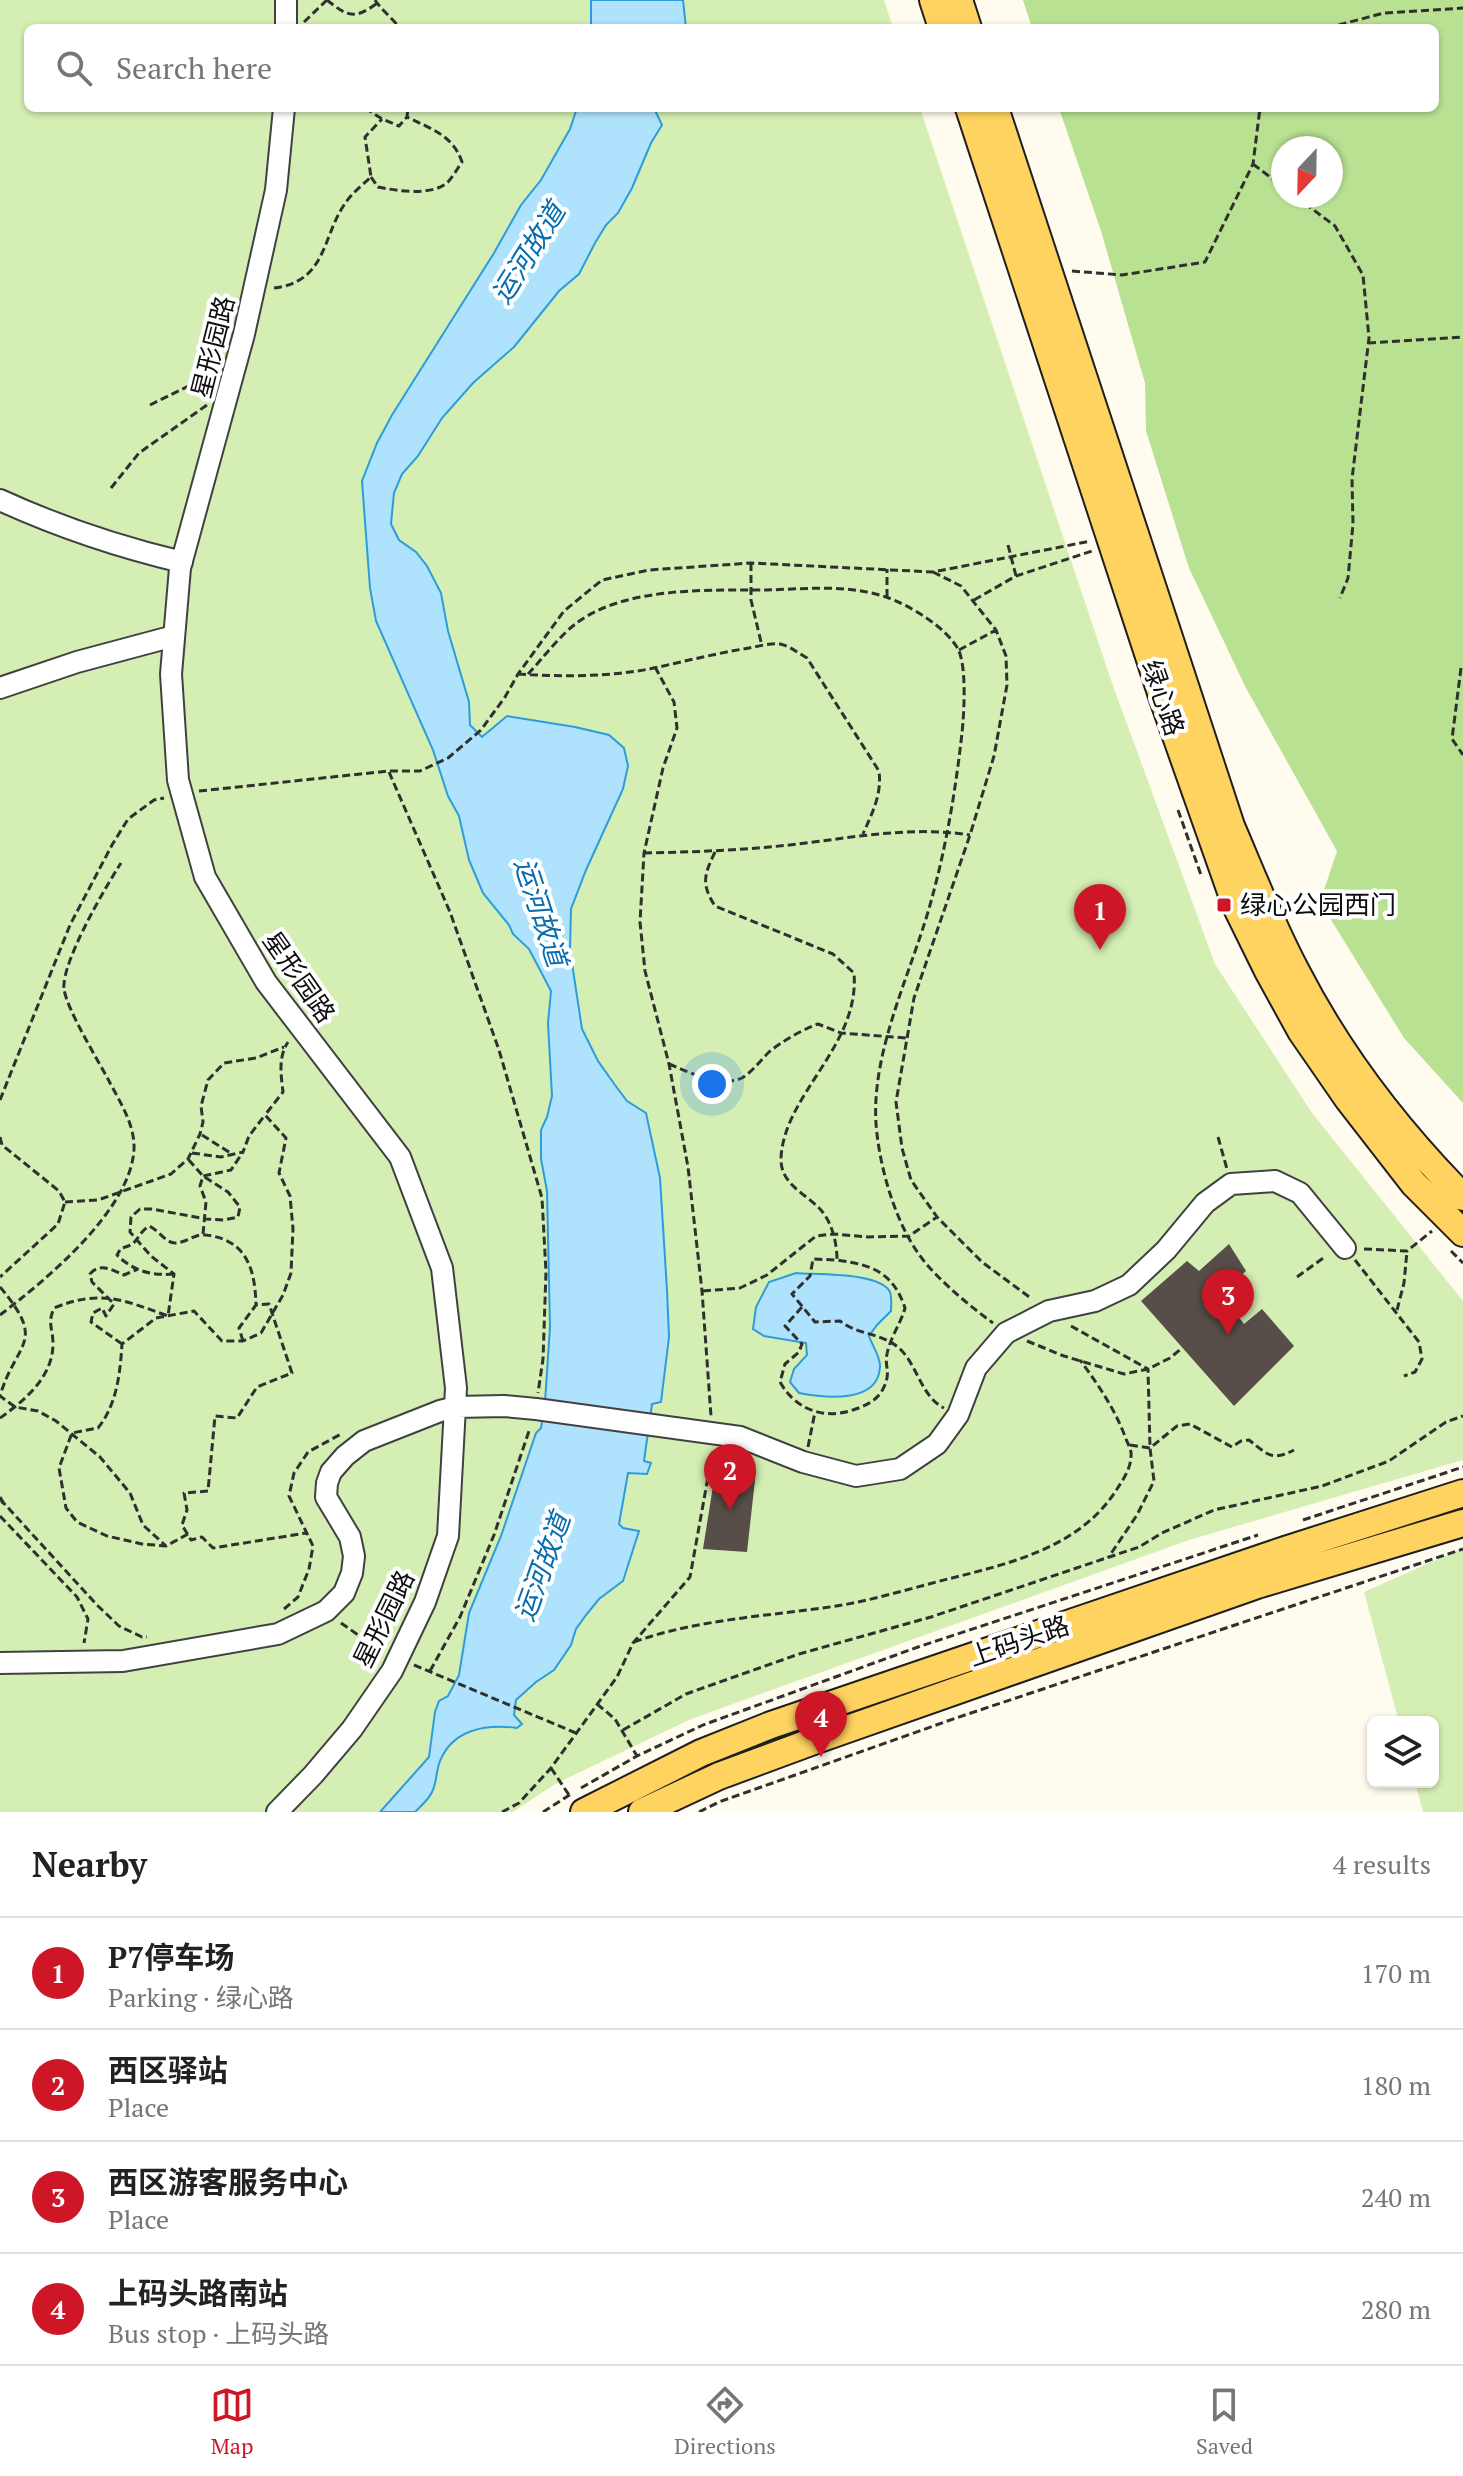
<!DOCTYPE html>
<meta charset="utf-8">
<style>
:root{--surface:#fff;--page:#f6f6f6;--text:#222;--muted:#767676;--line:#e0e0e0;--accent:#ce1726}
body{margin:0;font-family:"PT Serif","Noto Sans SC",serif;background:var(--page);color:var(--text)}
.controls{position:absolute;right:24px;bottom:24px;display:grid;overflow:hidden;border-radius:12px;box-shadow:0 2px 6px #0004}
.controls button{width:72px;height:72px;display:grid;place-items:center;padding:0;border:0;border-bottom:2px solid var(--line);background:var(--surface);color:var(--text);font:40px sans-serif}
.compass{position:absolute;left:1271px;top:136px;width:72px;height:72px;border-radius:50%;background:var(--surface);box-shadow:0 2px 6px #0004;rotate:202deg}
.you{position:absolute;left:712px;top:1084px;width:28px;height:28px;margin:-20px;border:6px solid #fff;border-radius:50%;background:#1a73e8;box-shadow:0 0 0 12px #1a73e833}
.badge{display:grid;place-items:center;width:52px;height:52px;border-radius:50%;background:var(--accent);color:#fff;font-size:26px;font-weight:700}
.pin{position:absolute;translate:-50% -66px;filter:drop-shadow(0 2px 4px #0008)}
.pin::after{content:'';position:absolute;top:42px;width:28px;height:24px;background:inherit;clip-path:polygon(0 0,100% 0,50% 100%)}
.list{margin:0;padding:0;list-style:none}
h2{display:flex;justify-content:space-between;align-items:center;height:104px;margin:0;padding:0 32px;font-size:34px}
h2 small{font-size:26px;font-weight:400;color:var(--muted)}
.list li{display:grid;grid-template-columns:52px 1fr auto;gap:24px;align-items:center;box-sizing:border-box;height:112px;padding:0 32px;border-top:2px solid var(--line)}
.list b{display:block;font-size:30px;white-space:nowrap}
.list p{margin:0;font-size:26px;white-space:nowrap;color:var(--muted)}
.list em{font-size:26px;font-style:normal;color:var(--muted)}
.icon{flex:none;width:44px;height:44px;fill:none;stroke:currentColor;stroke-width:2;stroke-linecap:round;stroke-linejoin:round}
.map{position:relative;flex:none;width:1463px;height:1812px;overflow:hidden}
.search{position:absolute;background:var(--surface);box-shadow:0 2px 6px #0004;left:24px;right:24px;top:24px;height:88px;display:flex;align-items:center;gap:20px;box-sizing:border-box;padding:0 28px;border-radius:12px;color:var(--muted);font-size:30px}
.sheet{height:552px;background:var(--surface)}
nav{display:flex;justify-content:space-around;align-items:center;box-sizing:border-box;height:112px;border-top:2px solid var(--line);background:var(--surface);font-size:22px;color:var(--muted)}
nav a{display:grid;justify-items:center;gap:4px}
nav .on{color:var(--accent)}
.map>svg:first-child{display:block}
.green{fill:#d4eeb4}
.forest{fill:#b8e192;fill-rule:evenodd}
.water{fill:#aee2fd;stroke:#2d9cdc;stroke-width:2}
.building{fill:#584e49}
.lines{fill:none;stroke-linecap:round;stroke-linejoin:round}
.minor-casing{stroke:#414141;stroke-width:24}
.major-casing{stroke:#1f1f1f;stroke-width:30}
.path{stroke:#303030;stroke-width:3;stroke-dasharray:8 4;stroke-linecap:butt}
.minor{stroke:#fff;stroke-width:20}
.major{stroke:#ffd35f;stroke-width:26}
.poi-dot{fill:#ce1726;stroke:#fff;stroke-width:3}
.labels{text-anchor:middle;stroke-width:8;stroke-linejoin:round;paint-order:stroke}
.street-label{font-size:26px;fill:#0e0e0e;stroke:#fff}
.poi-label{font-size:26px;fill:#0e0e0e;stroke:#fff;text-anchor:start}
.water-label{font-size:28px;font-style:italic;fill:#096cae;stroke:#fff}
</style>
<div class="map">
<svg width="1463" height="1812" viewBox="0 0 1463 1812">
<rect width="100%" height="100%" fill="#fffbef"/>
<path class="green" d="M0,0H884L893,28H28V108H920L1112,683L1215,964L1312,1113L1463,1301V1460L1189,1540L691,1719L555,1784L513,1812H0Z
M1463,1548V1812H1423L1415,1782H1433V1722H1399L1364,1592Z"/>
<path class="forest" d="M1023,0H1463V1103L1404,1038L1320,902L1337,851L1246,688L1189,568L1146,431L1145,383L1101,231L1059,108H1435V28H1032ZM1283,148H1331V196H1283Z"/>
<path class="water" d="M591,0H683L686,28H591Z
M577,108H654L662,125L651,143L632,188L618,213L606,225L595,243L579,274L559,291L514,347L473,383L442,418L418,456L402,474L394,493L391,524L399,540L416,552L427,566L441,593L448,631L469,702L470,725L482,737L507,716L575,727L609,735L624,748L628,766L623,789L586,870L571,909L570,950L582,1029L598,1061L615,1085L627,1101L646,1113L660,1178L667,1290L669,1337L661,1402L652,1404L644,1461L651,1463L647,1474L628,1473L619,1524L623,1528L639,1531L623,1581L599,1599L586,1615L576,1629L571,1645L554,1670L536,1682L516,1700L514,1715L522,1724L517,1728C486,1724 453,1729 440,1761C436,1770 437,1783 432,1792C429,1799 421,1806 415,1812H380L429,1757L435,1712L439,1701L448,1696L459,1675L469,1613L501,1536L536,1433L541,1428L545,1402L550,1327L547,1191L541,1159V1130L547,1117L552,1096L548,1023L551,991L529,949L513,934L509,925L483,893L469,860L459,816L448,796L433,750L376,621L370,588L362,481L377,443L392,415L494,253L521,205L541,180L570,129Z
M796,1273C816,1275 880,1272 890,1292C892,1297 891,1306 891,1311L877,1325L869,1336C872,1345 881,1358 880,1367C878,1404 825,1398 799,1393L790,1382L794,1369L807,1355L806,1343L764,1336L753,1329L756,1307L769,1282Z"/>
<path class="building" d="M1229,1244L1246,1271L1221,1294L1244,1324L1262,1309L1294,1346L1234,1406L1141,1301L1187,1261L1199,1271Z
M716,1467L756,1471L747,1552L703,1549Z"/>
<g class="lines">
<g class="minor-casing">
<path id="minor" d="M286,0V28
M0,500C59,527 119,547 182,562
M0,688L77,662L174,636
M0,1663L123,1661L278,1634L326,1611L344,1593L352,1573L354,1556L350,1537L326,1497L327,1483L331,1472L345,1456L364,1441L440,1411L456,1407L504,1406L536,1409L740,1437L803,1462L856,1476L900,1469L937,1444L958,1415L976,1368L1006,1333L1049,1311L1095,1301L1129,1285L1166,1250L1205,1203L1231,1184L1275,1181L1300,1193L1345,1248
M277,1812L313,1775L352,1729L392,1671L425,1602L448,1536L456,1388L442,1268L400,1157L266,982L205,877L178,780L171,674L180,568L244,334L276,190L284,108"/>
</g>
<g class="major-casing">
<path id="major" d="M933,0L942,28
M959,0L968,28
M969,108L1163,699L1236,906L1268,971L1301,1031L1348,1099L1414,1184L1463,1233
M995,108L1231,826C1252,875 1271,924 1296,971C1339,1055 1397,1130 1463,1197
M584,1812L701,1753L771,1725L1285,1550L1463,1493
M642,1812L719,1776L819,1739L1257,1585L1463,1523"/>
</g>
<path class="path" d="M327,0C347,16 354,20 376,4
M375,0C379,7 393,19 400,28
M304,22L327,0
M1327,28L1384,13L1463,8
M365,108L382,119L399,126L407,117L408,108
M1253,164L1283,187
M371,177L378,187C397,191 431,196 447,183C453,177 457,169 462,162C453,135 431,129 407,117
M1295,196L1335,226L1363,275L1369,338L1352,479L1353,524L1348,578L1340,598
M1072,271L1122,275L1205,262L1253,164L1260,108
M274,288C326,282 322,238 344,205C351,194 362,185 371,177L365,137L382,119
M1368,343L1463,337
M150,405L215,373
M111,488L139,453L207,405
M1008,545L1016,576
M751,563V600L762,646
M933,572L961,586L996,630L1006,656L1007,685L994,756L970,835L914,998L896,1102L902,1148L911,1180L937,1217L982,1262L1032,1299
M887,597V569
M974,600L1016,576L1092,551
M959,650L996,630
M655,667L674,702L677,728L663,768L644,853L640,922L645,971L669,1064L688,1167L702,1291L711,1416
M1461,668L1452,739L1463,755
M518,674C565,677 613,677 659,667C689,660 719,653 749,648C759,646 770,643 780,644C790,646 798,653 807,658L879,771C882,795 872,813 863,834
M528,674C544,657 560,635 578,622C626,587 708,590 766,590C805,589 848,584 886,597C909,605 946,627 958,649C967,666 964,714 962,733C956,787 947,842 933,894C914,969 867,1055 877,1134C882,1177 899,1234 929,1267C948,1288 970,1306 993,1323
M389,772L450,912L499,1050L542,1198L546,1272L543,1359L538,1393
M199,791L389,771H420L448,758L481,730L505,697L518,674L564,611L602,580L649,570L751,563L933,572L1091,541
M1178,810L1201,875
M715,852C704,875 701,884 715,906L833,954L854,973C860,1046 784,1094 781,1158C780,1184 805,1193 820,1209C832,1222 837,1243 837,1260L813,1259L810,1276L792,1294L815,1322L840,1321C859,1336 884,1332 902,1351C918,1368 922,1397 944,1408
M644,853C696,852 747,850 798,844C856,837 912,826 970,835
M669,1064C689,1072 720,1088 742,1078C752,1072 761,1060 769,1052C784,1040 800,1031 818,1024L841,1033L906,1038
M0,1100L70,925L112,845L128,819L154,800L164,798
M202,1135L232,1154
M0,1137L2,1145L59,1191L65,1202L58,1224L0,1277
M1218,1137L1227,1169
M192,1153L221,1157L243,1152L249,1136L265,1115
M65,1202L98,1200L171,1174L188,1159L200,1134L203,1122L201,1106L208,1080L224,1063L256,1058L284,1047
M203,1234L206,1202L200,1186L203,1176L231,1170L243,1152
M1364,1249L1407,1251L1432,1231
M1451,1251L1463,1263
M1355,1260L1419,1342L1422,1359L1415,1372L1404,1376
M174,1274C152,1276 133,1271 117,1255L121,1248C140,1245 135,1235 149,1226C159,1230 164,1242 175,1243C186,1243 196,1233 206,1235C247,1240 255,1269 256,1305
M1297,1277L1326,1256
M0,1287C48,1344 16,1341 0,1396L15,1407L38,1411L56,1421L100,1457L130,1493L143,1525L166,1546
M703,1291L740,1288L767,1275L816,1236L834,1234L868,1237L909,1236L937,1217
M802,1307L785,1326L802,1344L799,1352L785,1364L780,1382C795,1409 823,1420 853,1410C865,1406 877,1401 883,1389C892,1371 884,1368 887,1354C890,1338 901,1323 905,1308C893,1272 872,1265 837,1260
M1397,1310L1404,1283L1407,1251
M0,1315C46,1280 131,1210 134,1149C135,1125 120,1102 109,1081C98,1060 67,1010 64,989C61,963 106,886 121,863
M1071,1326L1148,1369L1150,1448L1154,1481L1137,1515L1108,1558
M243,1341L239,1328L256,1305L269,1304L292,1373L257,1387L237,1418L215,1416L208,1491L184,1493L187,1510L182,1525L191,1540L202,1537L213,1548L306,1533
M1027,1341L1064,1356L1124,1374L1148,1369L1170,1358L1182,1348
M122,1344L91,1322L93,1313L102,1308L106,1316L114,1304L92,1282L90,1274C100,1262 112,1270 124,1275L138,1269
M0,1418C24,1401 53,1377 53,1344C53,1328 47,1324 54,1308C100,1289 124,1300 168,1316L174,1274L151,1256L130,1232L131,1217L140,1209H152L206,1219L224,1220L238,1217L240,1207L228,1192L203,1176L188,1159
M1130,1445L1150,1448L1177,1426L1190,1424L1232,1447L1241,1441L1249,1440C1267,1454 1272,1462 1294,1450
M808,1447L815,1412
M0,1497L3,1502L0,1507
M0,1499L97,1605L119,1626L142,1637H147
M0,1516L77,1597L88,1619L84,1643
M1303,1520L1463,1467
M188,1534L166,1546L142,1544L107,1536L77,1522L66,1508L59,1468L72,1433L98,1428C117,1404 120,1374 122,1344L156,1318L194,1311L222,1341H243L261,1333L283,1295L291,1273L293,1229L290,1196L279,1173L286,1138L265,1115L283,1092C281,1075 278,1057 288,1042
M284,1609L298,1597L309,1569L313,1546L289,1496L294,1473L308,1452L343,1433
M341,1623L381,1651
M634,1642C701,1618 774,1616 843,1605C881,1598 919,1586 956,1577C1016,1562 1082,1545 1117,1489C1123,1480 1131,1468 1131,1456C1132,1451 1128,1444 1126,1439C1115,1409 1099,1386 1080,1360
M414,1665L576,1733
M430,1671L460,1617L494,1535L530,1428
M597,1704L615,1719L637,1756
M623,1730L686,1694L799,1654L931,1617L1139,1547L1162,1533L1214,1510L1322,1486L1389,1461L1446,1422L1463,1416
M551,1768L569,1795
M581,1788L637,1756L703,1725L918,1647L1258,1535
M502,1812L519,1803L551,1768L617,1677L633,1643L690,1577L710,1466L711,1451
M543,1812L571,1794
M699,1812L719,1802L956,1718L1463,1549"/>
<use href="#minor" class="minor"/>
<use href="#major" class="major"/>
</g>
<rect class="poi-dot" x="1216" y="897" width="16" height="16" rx="4"/>
<g class="labels">
<g class="street-label">
<text transform="translate(213 347) rotate(-76)" y="9">星形园路</text>
<text transform="translate(1163 698) rotate(71)" y="9">绿心路</text>
<text transform="translate(299 977) rotate(55)" y="9">星形园路</text>
<text transform="translate(384 1619) rotate(-64)" y="9">星形园路</text>
<text transform="translate(1019 1641) rotate(-19)" y="9">上码头路</text>
</g>
<g class="poi-label">
<text x="1240" y="914">绿心公园西门</text>
</g>
<g class="water-label">
<text transform="translate(528 253) rotate(-58)" y="10">运河故道</text>
<text transform="translate(541 912) rotate(72)" y="10">运河故道</text>
<text transform="translate(542 1567) rotate(-70)" y="10">运河故道</text>
</g>
</g>
</svg>
<div class="controls">
<button><svg class="icon" aria-label="layers" viewBox="0 0 24 24"><path d="M12 4l9 5-9 5-9-5zM3 14l9 5 9-5"/></svg></button>
</div>
<svg class="compass" viewBox="-18 -18 36 36"><path d="M0-13l5 13h-10z" fill="#e53935"/><path d="M0 13l5-13h-10z" fill="#767676"/></svg>
<div class="you"></div>
<div class="pin badge" style="left:1100px;top:950px">1</div>
<div class="pin badge" style="left:730px;top:1510px">2</div>
<div class="pin badge" style="left:1228px;top:1335px">3</div>
<div class="pin badge" style="left:821px;top:1757px">4</div>
<div class="search"><svg class="icon" aria-label="search" viewBox="0 0 24 24"><circle cx="10" cy="10" r="6"/><path d="M15 15l6 6"/></svg>Search here</div>
</div>
<section class="sheet">
<h2>Nearby<small>4 results</small></h2>
<ul class="list">
<li><span class="badge">1</span><div><b>P7停车场</b><p>Parking · 绿心路</p></div><em>170 m</em></li>
<li><span class="badge">2</span><div><b>西区驿站</b><p>Place</p></div><em>180 m</em></li>
<li><span class="badge">3</span><div><b>西区游客服务中心</b><p>Place</p></div><em>240 m</em></li>
<li><span class="badge">4</span><div><b>上码头路南站</b><p>Bus stop · 上码头路</p></div><em>280 m</em></li>
</ul>
</section>
<nav>
<a class="on"><svg class="icon" aria-label="map" viewBox="0 0 24 24"><path d="M3 6l6-2 6 2 6-2v14l-6 2-6-2-6 2zM9 4v14M15 6v14"/></svg>Map</a>
<a><svg class="icon" aria-label="directions" viewBox="0 0 24 24"><path d="M12 3l9 9-9 9-9-9zM9 14v-3h6M13 9l2 2-2 2"/></svg>Directions</a>
<a><svg class="icon" aria-label="saved" viewBox="0 0 24 24"><path d="M7 4h10v16l-5-4-5 4z"/></svg>Saved</a>
</nav>
